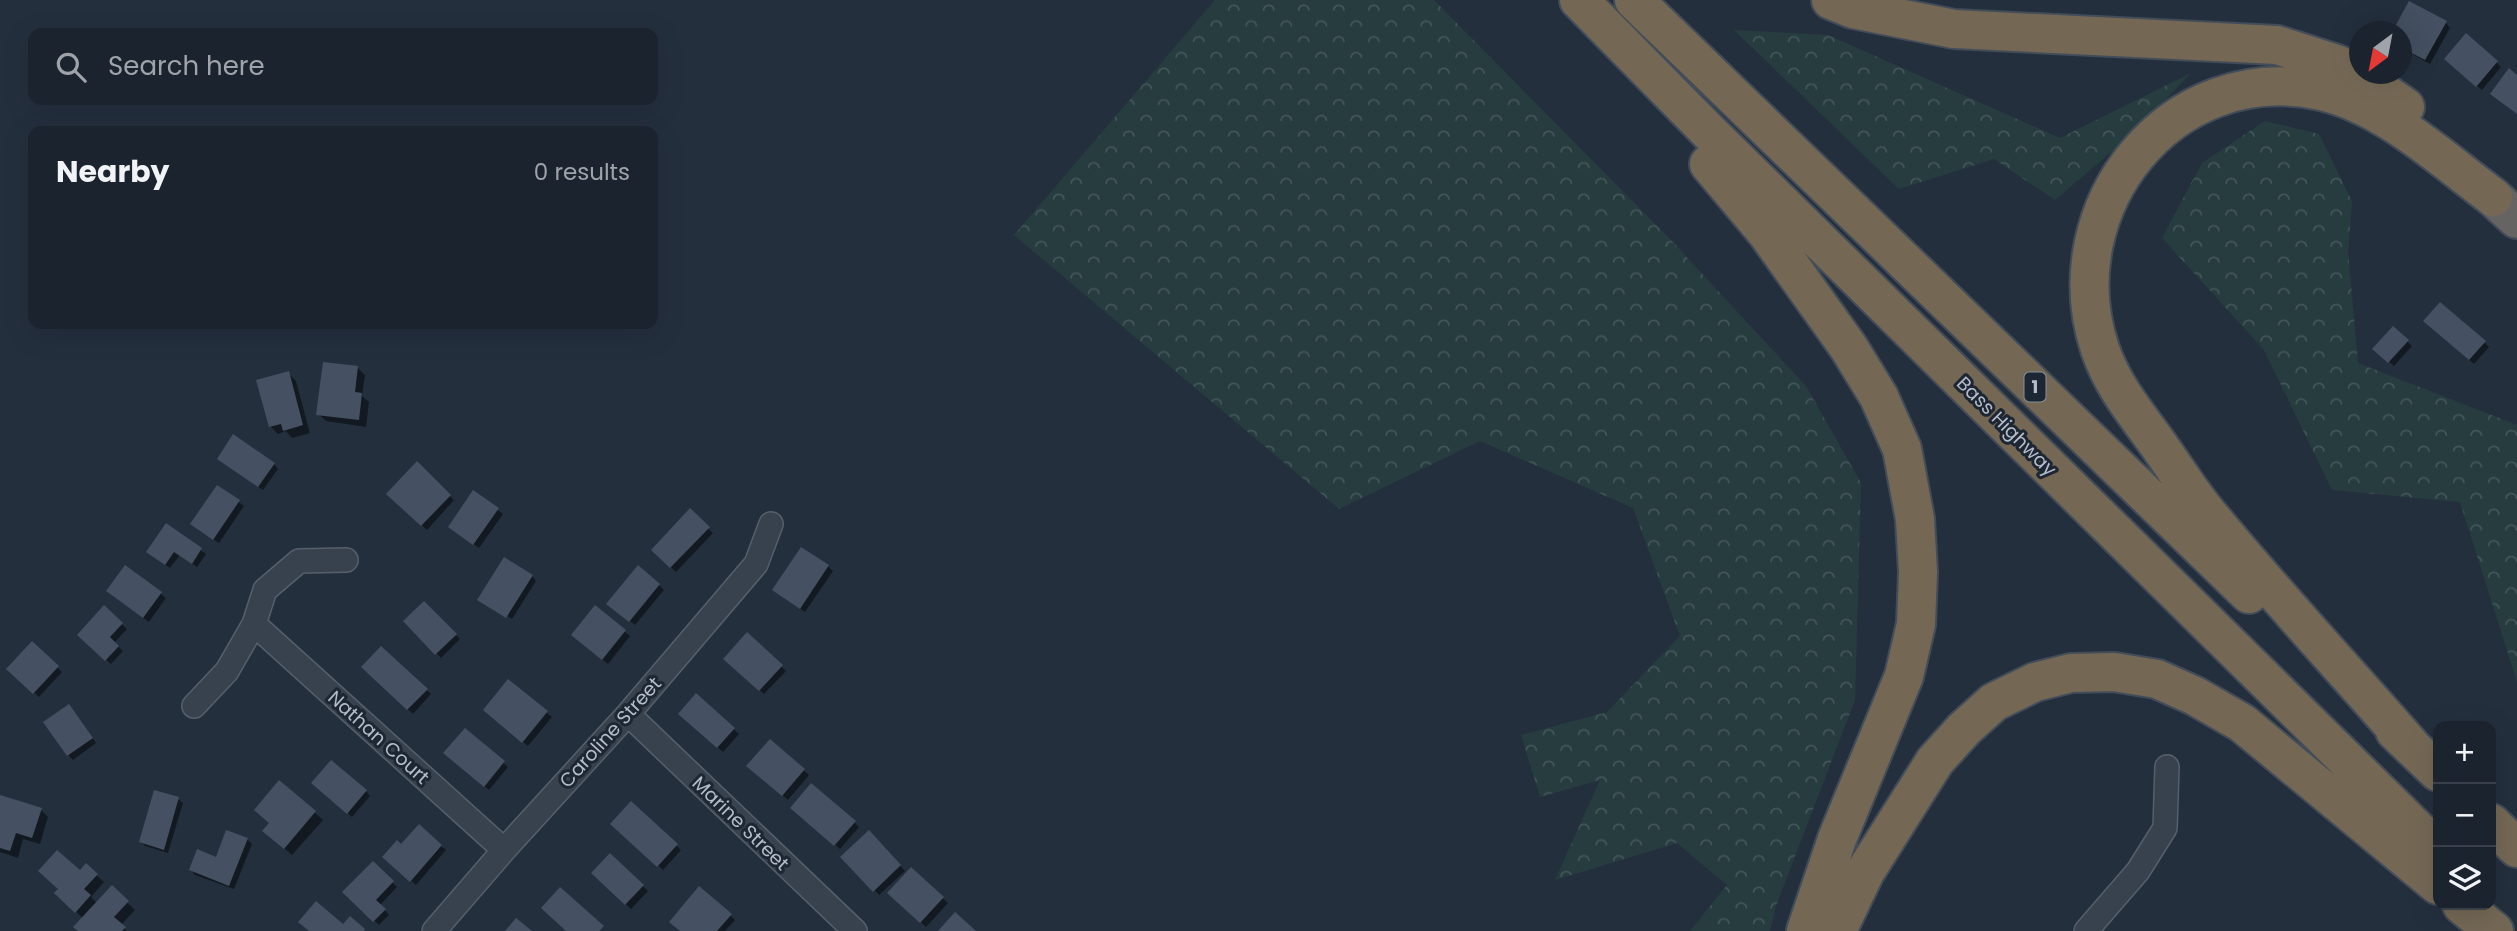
<!DOCTYPE html>
<meta charset="utf-8">
<style>
:root{--surface:#1b232e;--page:#282f3a;--text:#f1f3f6;--muted:#a0a4aa;--line:#39404a}
body{margin:0;font-family:Poppins,sans-serif;background:var(--page);color:var(--text)}
.controls{position:absolute;right:21px;bottom:21px;display:grid;overflow:hidden;border-radius:14px;box-shadow:0 7px 28px #0002}
.controls button{width:63px;height:63px;display:grid;place-items:center;padding:0;border:0;border-bottom:2px solid var(--line);background:var(--surface);color:var(--text);font:35px sans-serif}
.compass{position:absolute;left:2349px;top:21px;width:63px;height:63px;border-radius:50%;background:var(--surface);box-shadow:0 7px 28px #0002;rotate:212deg}
.list{margin:0;padding:0;list-style:none}
h2{display:flex;justify-content:space-between;align-items:center;height:91px;margin:0;padding:0 28px;font-size:30px}
h2 small{font-size:23px;font-weight:400;color:var(--muted)}
.icon{flex:none;width:38px;height:38px;fill:none;stroke:currentColor;stroke-width:2;stroke-linecap:round;stroke-linejoin:round}
.map{position:relative;flex:none;width:2517px;height:931px;overflow:hidden}
.search{position:absolute;background:var(--surface);box-shadow:0 7px 28px #0002;left:28px;top:28px;width:630px;height:77px;display:flex;align-items:center;gap:18px;box-sizing:border-box;padding:0 24px;border-radius:14px;color:var(--muted);font-size:26px}
.panel{position:absolute;background:var(--surface);box-shadow:0 7px 28px #0002;left:28px;top:126px;width:630px;height:203px;border-radius:14px}
.map>svg:first-child{display:block}
.forest{fill:url(#forest-crowns)}
.shadow{fill:#0007}
.building{fill:#455162}
.lines{fill:none;stroke-linecap:round;stroke-linejoin:round}
.minor-casing{stroke:#565f6c;stroke-width:26}
.trunk-casing{stroke:#434c59;stroke-width:42}
.motorway-casing{stroke:#434c59;stroke-width:42}
.minor{stroke:#38414e;stroke-width:23}
.trunk{stroke:#656462;stroke-width:38}
.motorway{stroke:#746855;stroke-width:38}
.labels{text-anchor:middle;stroke-width:6;stroke-linejoin:round;paint-order:stroke}
.shield{fill:#1d2633;stroke:#878f9c;stroke-width:2}
.shield-label{font-size:18px;font-weight:bold;fill:#b4bcc9}
.street-label{font-size:19px;fill:#b4bcc9;stroke:#1d2633}
</style>
<div class="map">
<svg width="2517" height="931" viewBox="0 0 2517 931">
<defs>
<pattern id="forest-crowns" width="20" height="18" patternUnits="userSpaceOnUse" patternTransform="scale(1.75)"><rect width="20" height="18" fill="#263c3f"/><path d="M2 6a3 3 0 1 1 6 0M12 15a3 3 0 1 1 6 0" fill="none" stroke="#435659"/></pattern>
</defs>
<rect width="100%" height="100%" fill="#242f3e"/>
<path class="forest" d="M1215,0H1434L1671,240L1806,386L1861,483L1855,700L1776,906L1770,931H1690L1727,885L1677,843L1555,880L1600,780L1540,797L1521,735L1607,712L1680,636L1633,508L1480,441L1339,509L1014,235Z
M1734,30L1828,35L2060,138L2191,73L2137,130L2055,200L1994,159L1899,189Z
M2265,121L2319,134L2352,201L2348,251L2358,363L2517,425V682L2460,502L2332,490L2264,350L2162,238L2202,163Z"/>
<path class="shadow" d="M2446,23L2450,28L2430,64L2402,48V32Z
M2451,63H2497L2501,67L2482,90Z
M2430,325L2484,342L2489,347L2474,364Z
M2393,328L2412,346L2394,366L2375,349Z
M358,368L365,375L362,396L369,402L366,427L326,421L318,414Z
M288,373L296,381L310,433L292,438L286,431L278,434L270,426Z
M224,463L274,464L278,469L263,490Z
M417,464L454,500L427,530L388,494Z
M218,487L244,506L219,543L197,529Z
M474,493L503,514L479,548L455,531Z
M690,511L713,533L676,572L653,550Z
M166,526L206,554L197,567L180,555L170,568L153,556Z
M828,566L833,571L805,612L774,590Z
M125,567L166,598L149,622L113,596Z
M532,576L536,581L512,619L482,601Z
M659,585L664,590L635,625L613,608Z
M424,603L460,639L441,658L406,621Z
M104,608L127,629L114,643L123,651L111,664L79,635Z
M595,608L630,636L608,664L578,640Z
M747,635L786,671L764,694L725,658Z
M32,644L62,672L39,697L9,669Z
M381,648L431,694L413,714L363,667Z
M509,681L552,717L528,746L490,715Z
M696,695L739,734L723,752L680,714Z
M73,711L96,743L73,760L68,755Z
M465,730L508,767L489,790L450,758Z
M770,741L809,775L788,800L753,770Z
M280,782L323,820L292,855L272,838L271,823Z
M318,788L366,791L370,796L352,817Z
M0,797L41,810L48,817L40,844L23,839L18,858L0,852Z
M178,799L183,803L168,853L145,846L141,841Z
M631,804L681,850L663,870L613,824Z
M797,813L854,822L859,827L840,849Z
M869,833L905,871L879,895L843,857Z
M247,839L252,844L234,889L195,875L191,870L217,859Z
M441,846L446,850L416,885L389,862L401,847Z
M610,855L648,891L631,909L593,873Z
M373,864L397,887L380,905L389,915L379,925L345,892Z
M86,866L104,882L91,897L97,903L112,888L135,910L121,925L127,931H80L83,918L64,901Z
M911,870L948,903L926,927L890,893Z
M730,915L735,920L725,931H681Z"/>
<path class="building" d="M2409,1L2447,21L2425,60L2402,48V32H2392Z
M2466,33L2498,61L2476,87L2444,59Z
M2509,68L2517,75V114L2490,94Z
M2440,302L2486,341L2469,360L2423,321Z
M2393,326L2409,340L2388,363L2372,349Z
M323,362L358,366L355,392L362,393L359,420L316,415Z
M289,371L303,425L283,431L281,424L269,427L256,380Z
M233,434L275,463L258,487L217,459Z
M417,461L451,495L421,526L386,494Z
M217,485L240,500L213,540L190,524Z
M473,490L499,508L473,545L448,527Z
M690,508L710,527L670,568L651,550Z
M166,523L202,548L192,564L174,552L165,565L146,552Z
M801,547L829,565L800,609L772,590Z
M504,557L533,575L506,618L477,600Z
M125,565L162,592L143,618L106,591Z
M638,565L660,584L629,622L606,604Z
M424,601L457,634L435,655L403,621Z
M104,605L123,623L110,637L119,646L105,661L77,635Z
M595,605L626,630L602,660L571,635Z
M747,632L783,665L759,691L723,659Z
M32,641L59,666L33,694L6,669Z
M381,646L428,689L407,710L361,667Z
M508,679L548,711L522,743L483,710Z
M696,693L735,728L717,748L678,714Z
M69,704L93,738L67,756L43,722Z
M465,728L505,761L484,787L443,753Z
M770,739L805,769L782,796L746,766Z
M331,760L367,790L347,814L311,783Z
M279,780L316,811L284,849L262,831L269,823L254,810Z
M811,783L856,821L834,846L790,808Z
M154,790L179,797L164,850L139,842Z
M0,795L42,808L32,838L16,833L10,851L0,848Z
M631,801L678,844L657,867L610,824Z
M419,824L442,845L410,882L382,857L397,840L401,844Z
M226,830L248,838L229,886L189,870L197,849L216,857Z
M869,830L901,865L873,892L840,857Z
M57,850L80,870L86,863L98,874L84,889L91,895L75,913L54,893L58,889L38,871Z
M610,853L644,885L625,905L591,873Z
M373,861L394,881L376,900L386,909L373,922L342,892Z
M911,867L944,897L920,923L887,893Z
M112,885L129,901L114,917L126,927L122,931H78L73,927Z
M699,886L732,914L717,931H680L669,922Z
M560,887L604,926L599,931H566L541,908Z
M316,901L343,924L350,916L365,929L364,931H309L298,922Z
M955,912L976,931H938Z
M516,918L532,931H505Z"/>
<g class="lines">
<g class="minor-casing">
<path id="minor" d="M254,624L504,850
M194,706L227,671L254,624L265,590L299,561L346,560
M628,714L855,931
M434,931L504,850L628,714L756,564L771,524
M2086,931L2138,871L2165,828L2167,767"/>
</g>
<g class="trunk-casing">
<path id="trunk" d="M2493,197L2517,219"/>
</g>
<g class="motorway-casing">
<path id="motorway" d="M1579,0L1710,133L2438,850
M1634,0L2249,594
M1831,0L1853,9L1954,29L2277,45L2337,64L2359,75L2405,107
M1709,164L1767,233L1849,348L1879,397L1902,449L1915,519L1918,572L1916,624L1904,676L1837,839L1806,931
M2395,731L2438,772
M2413,748C2345,670 2274,594 2208,514C2191,494 2177,471 2162,450C2139,417 2113,388 2100,349C2053,208 2171,58 2321,91C2384,105 2442,159 2493,197
M2491,823L2517,848
M2462,905L2494,931
M1837,931L1865,872L1935,761L1964,729L1994,702L2035,682L2071,673L2114,672L2157,679L2195,696L2242,723L2438,885"/>
</g>
<use href="#minor" class="minor"/>
<use href="#trunk" class="trunk"/>
<use href="#motorway" class="motorway"/>
</g>
<g class="labels">
<rect class="shield" x="2024.5" y="372.5" width="21" height="29" rx="5"/>
<g class="shield-label">
<text x="2035" y="393">1</text>
</g>
<g class="street-label">
<text transform="translate(2007 426) rotate(45)" y="7">Bass Highway</text>
<text transform="translate(610 732) rotate(-48)" y="7">Caroline Street</text>
<text transform="translate(379 737) rotate(42)" y="7">Nathan Court</text>
<text transform="translate(741 823) rotate(44)" y="7">Marine Street</text>
</g>
</g>
</svg>
<div class="controls">
<button>+</button>
<button>−</button>
<button><svg class="icon" aria-label="layers" viewBox="0 0 24 24"><path d="M12 4l9 5-9 5-9-5zM3 14l9 5 9-5"/></svg></button>
</div>
<svg class="compass" viewBox="-18 -18 36 36"><path d="M0-13l5 13h-10z" fill="#e53935"/><path d="M0 13l5-13h-10z" fill="#a0a4aa"/></svg>
<div class="search"><svg class="icon" aria-label="search" viewBox="0 0 24 24"><circle cx="10" cy="10" r="6"/><path d="M15 15l6 6"/></svg>Search here</div>
<section class="panel">
<h2>Nearby<small>0 results</small></h2>
<ul class="list">
</ul>
</section>
</div>
